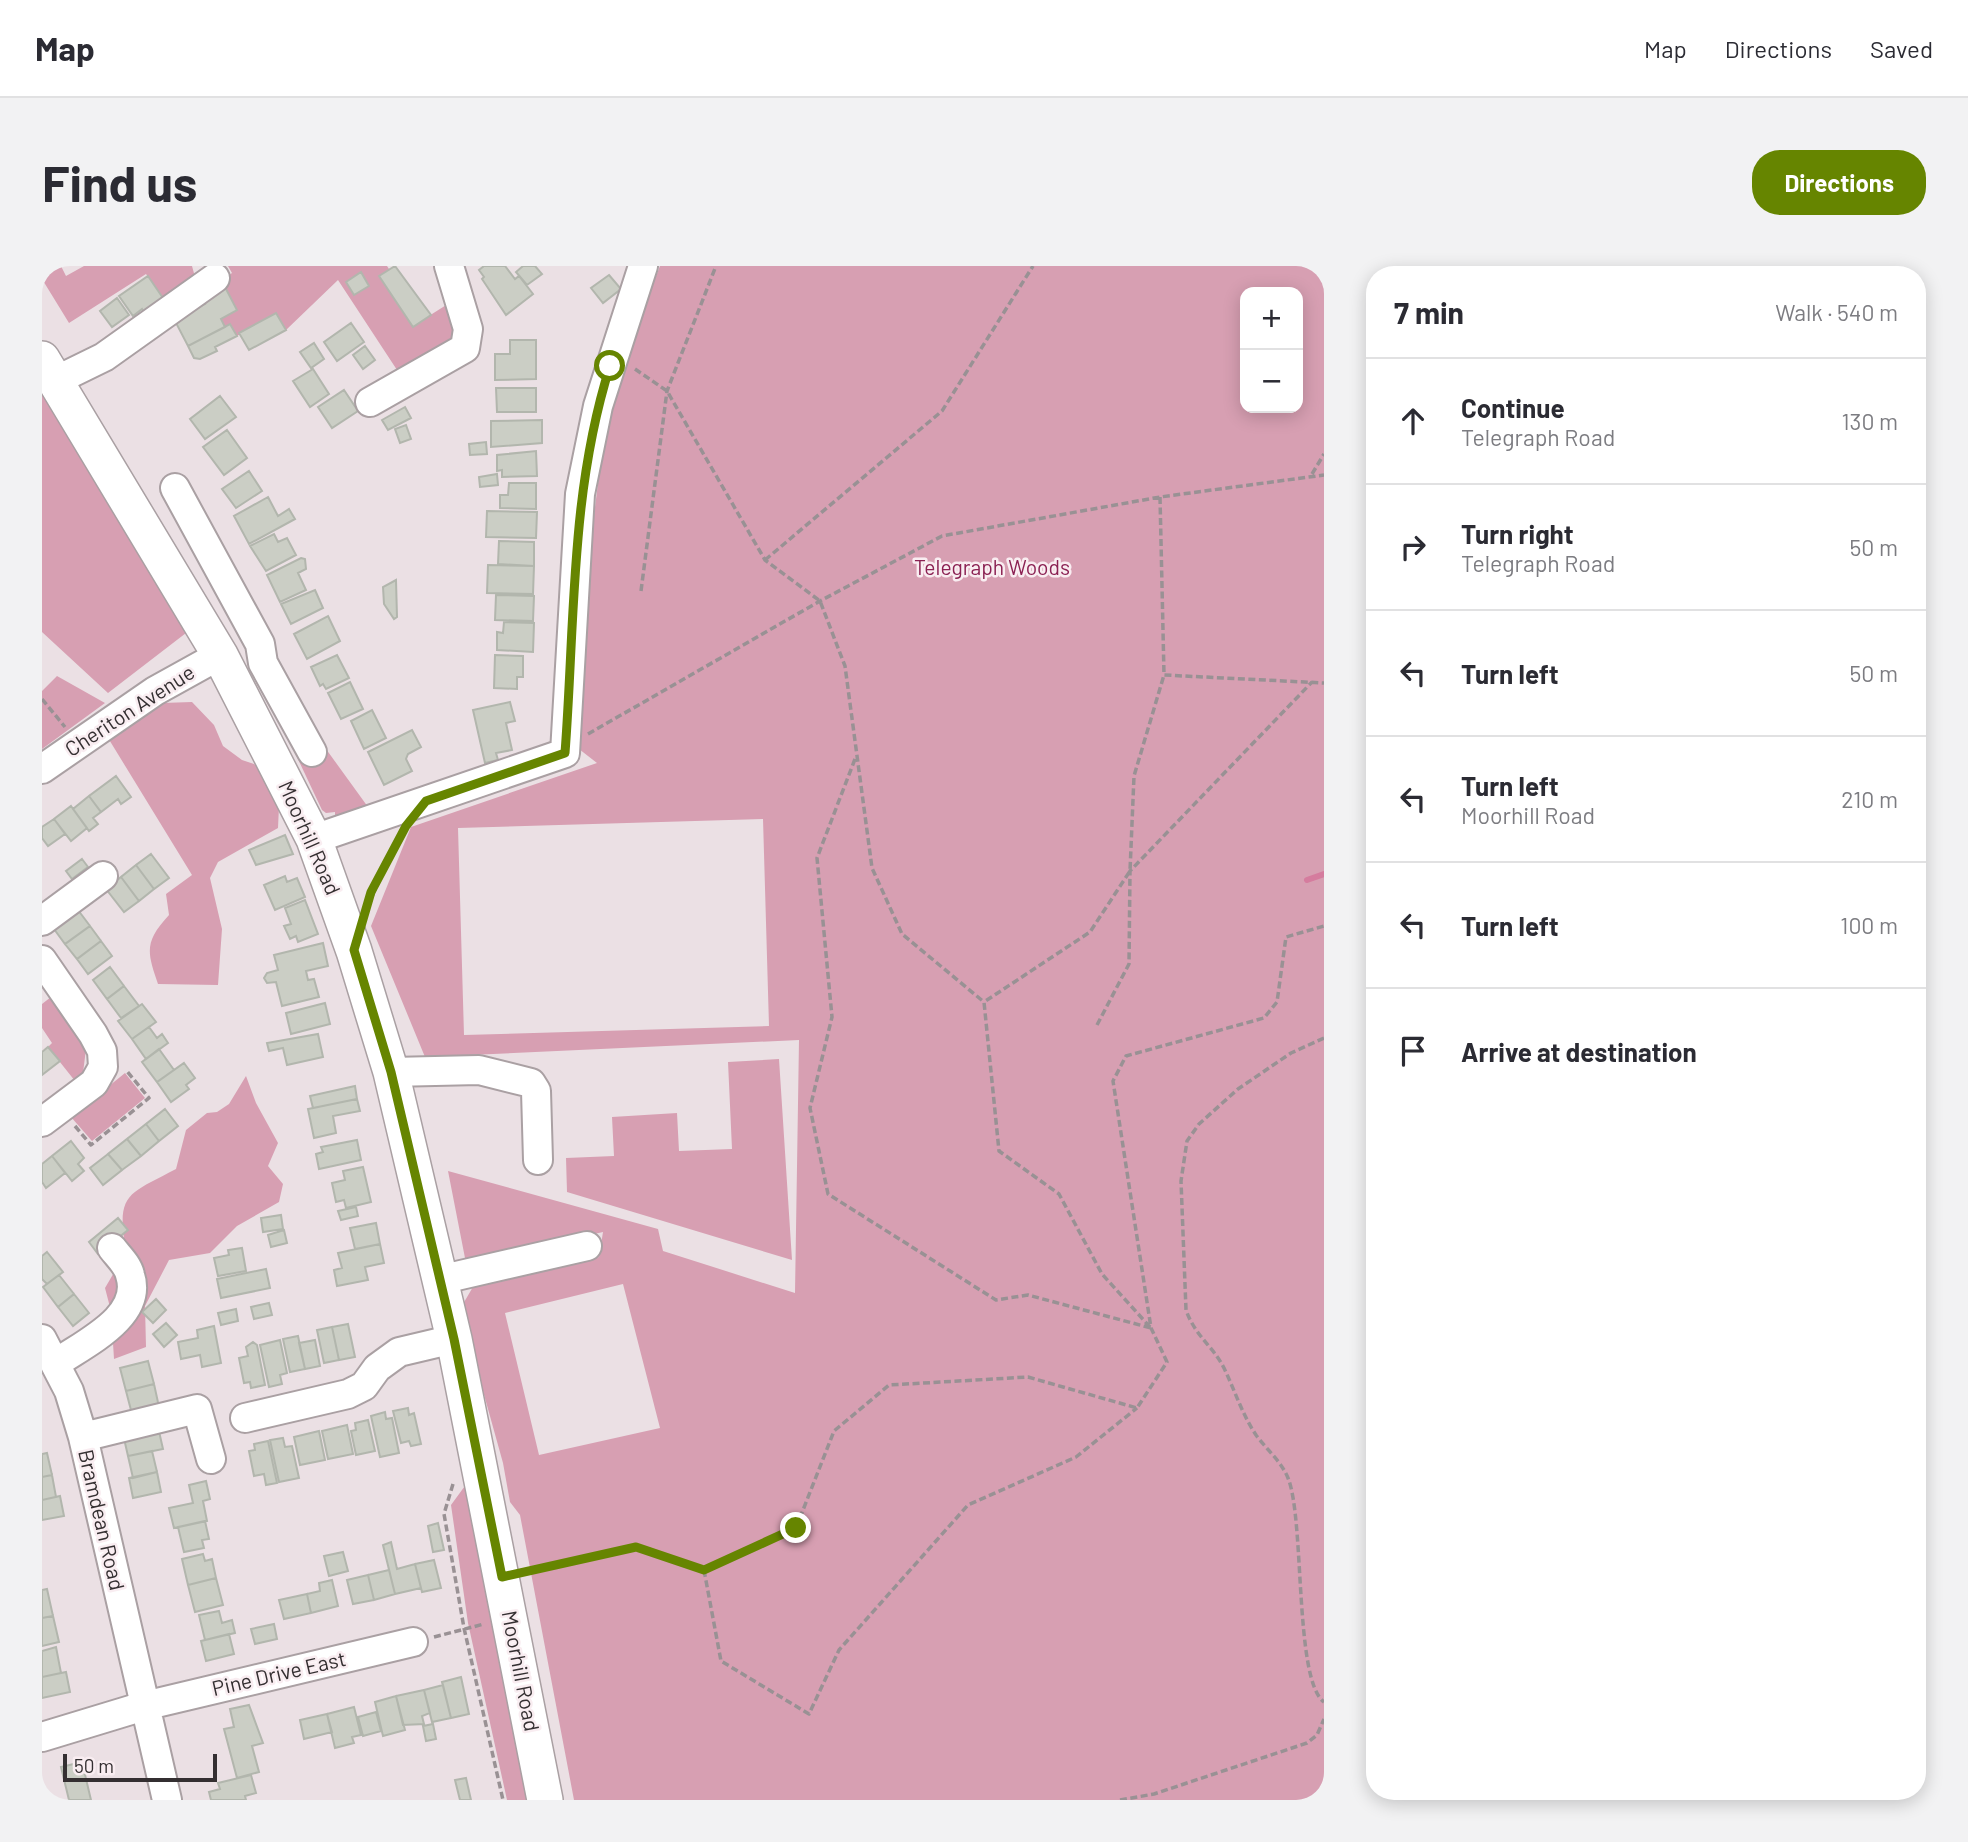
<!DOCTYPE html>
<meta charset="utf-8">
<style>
:root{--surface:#fff;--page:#f2f2f3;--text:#2b2b33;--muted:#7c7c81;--line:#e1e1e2;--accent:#668500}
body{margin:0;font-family:Barlow,sans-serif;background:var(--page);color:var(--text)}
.controls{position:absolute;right:21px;top:21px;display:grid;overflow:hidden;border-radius:14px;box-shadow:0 4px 18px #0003}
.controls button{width:63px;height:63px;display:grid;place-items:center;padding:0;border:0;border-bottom:2px solid var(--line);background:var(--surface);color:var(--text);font:35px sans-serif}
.scale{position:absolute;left:21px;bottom:18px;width:154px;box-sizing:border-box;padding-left:7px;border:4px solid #342f31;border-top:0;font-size:19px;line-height:24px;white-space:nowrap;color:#342f31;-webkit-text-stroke:5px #f9edf1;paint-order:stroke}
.stop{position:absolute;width:21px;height:21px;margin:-16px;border:5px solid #668500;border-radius:50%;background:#fff}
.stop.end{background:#668500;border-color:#fff;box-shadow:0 2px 7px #0008}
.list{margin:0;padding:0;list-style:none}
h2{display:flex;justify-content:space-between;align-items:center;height:91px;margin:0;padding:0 28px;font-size:30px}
h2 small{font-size:23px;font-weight:400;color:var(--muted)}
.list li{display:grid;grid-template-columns:46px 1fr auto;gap:21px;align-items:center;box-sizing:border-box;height:126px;padding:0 28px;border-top:2px solid var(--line)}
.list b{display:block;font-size:26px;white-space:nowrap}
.list p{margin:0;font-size:23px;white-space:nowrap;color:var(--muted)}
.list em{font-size:23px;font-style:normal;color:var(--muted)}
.icon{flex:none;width:38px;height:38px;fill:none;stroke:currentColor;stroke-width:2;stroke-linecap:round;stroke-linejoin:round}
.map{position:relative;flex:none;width:1282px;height:1534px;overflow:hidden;border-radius:28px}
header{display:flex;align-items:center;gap:42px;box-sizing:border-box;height:98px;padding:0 35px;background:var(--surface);border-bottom:2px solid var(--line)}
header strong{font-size:33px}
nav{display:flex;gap:38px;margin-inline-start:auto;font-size:24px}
.intro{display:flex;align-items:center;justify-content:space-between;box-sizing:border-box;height:168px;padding:0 42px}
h1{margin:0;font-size:49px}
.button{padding:18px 32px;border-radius:28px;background:var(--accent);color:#fff;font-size:24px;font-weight:700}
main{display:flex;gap:42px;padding:0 42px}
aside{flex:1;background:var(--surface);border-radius:28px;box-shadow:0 4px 18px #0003}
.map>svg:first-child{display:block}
.green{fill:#d79fb2;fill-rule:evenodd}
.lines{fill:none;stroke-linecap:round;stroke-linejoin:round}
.stream{stroke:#d57c9e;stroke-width:6}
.building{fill:#cbcec5;stroke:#b2b6ad;stroke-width:2}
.minor-casing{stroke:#aaa0a3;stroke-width:32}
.major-casing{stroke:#aaa0a3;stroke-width:38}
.path{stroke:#999194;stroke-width:3.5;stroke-dasharray:7 3.5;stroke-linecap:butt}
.minor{stroke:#fff;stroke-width:28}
.major{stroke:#fff;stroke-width:35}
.route{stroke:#668500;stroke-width:9}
.labels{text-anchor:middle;stroke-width:5;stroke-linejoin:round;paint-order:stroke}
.park-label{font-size:21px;fill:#8b2153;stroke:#f9edf1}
.street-label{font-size:21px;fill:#342f31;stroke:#f9edf1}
</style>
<header>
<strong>Map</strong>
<nav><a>Map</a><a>Directions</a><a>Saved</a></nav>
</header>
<div class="intro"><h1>Find us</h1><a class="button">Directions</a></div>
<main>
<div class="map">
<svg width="1282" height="1534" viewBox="0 0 1282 1534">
<rect width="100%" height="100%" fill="#ebe0e4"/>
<path class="green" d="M0,0H19L24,10L42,0H150L153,11L126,40L104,8L27,57L0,13Z
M186,0H345L347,3L338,10L371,60L409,36L414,72L360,105L355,104L296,14L244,64L234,48L195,70L188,58L183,61L179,53L195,44L183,21L158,29L190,7Z
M618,0H1282V1534H532L478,1249L468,1236L461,1197L426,1071L421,1038L435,1014L557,991L561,966L438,994L423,992L406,905L616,963L621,985L753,1027L757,774L383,791L329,660L369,561L555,497L537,483L551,257L567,130ZM1203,26H1256V142H1203ZM721,553L727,760L422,769L416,562ZM581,1018L618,1162L497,1189L463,1047Z
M0,122L144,367L66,427L0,366Z
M15,410L63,437L0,483V425Z
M150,436L172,459L181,480L200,494L212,498L238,518L236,562L176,596L168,612L180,663L176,719L116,718C105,686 102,676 127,649L124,628L150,609L63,467L120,437Z
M238,455L269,493L284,483L326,541L293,550V546L284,547L280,544Z
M9,731L44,783L41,807L33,815L6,781L10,777L0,762V738Z
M737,793L750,994L525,926L524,892L572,890L570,851L635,847L637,885L690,883L686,796Z
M83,807L103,832L50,875L29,851Z
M204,810L214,837L236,877L226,900L241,918L237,936L195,960L168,987L127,994L103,1040L104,1081L72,1093L69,1045L63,1022L84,986C74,927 85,929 134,903L144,864L165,847L175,846L187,838Z
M428,1213L491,1534H465L426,1357L409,1239Z"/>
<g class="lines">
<path class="stream" d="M1265,614L1282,608"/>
</g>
<path class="building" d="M353,0L389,49L371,61L337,10Z
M442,0H463L473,13L477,10L491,28L464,49L440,13L442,11L437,4Z
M481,0H493L500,8L485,19L474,6Z
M319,6L327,20L312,29L304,16Z
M567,9L579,23L561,37L549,22Z
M106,10L125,38L105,52L100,43L91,50L77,30Z
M183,21L195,44L179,53L183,61L146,80L133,55L163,38L160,33Z
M75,32L87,49L70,61L58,45Z
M234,47L244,64L207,84L197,67Z
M309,57L322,76L295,95L282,76Z
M188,58L195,70L173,81L175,85L158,93L152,92L146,80Z
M468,74H494V113L453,114V88H468Z
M272,77L282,93L269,102L258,86Z
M323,80L333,94L321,103L311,89Z
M271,103L287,128L268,141L251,115Z
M454,122H494V146H455Z
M302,124L316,145L290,162L276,141Z
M178,130L194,151L163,173L148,153Z
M363,141L369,152L346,164L340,154Z
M500,154V177L449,181V155Z
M364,159L369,173L358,177L353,163Z
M185,164L205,192L182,209L161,181Z
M444,176L445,188L428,189L427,178Z
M494,185L495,210L460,211V204L455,205V189Z
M207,205L220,225L194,242L180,223Z
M455,208L456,219L438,221L437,211Z
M467,217H494V243L458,242V229H466Z
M226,231L236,250L247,243L253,253L207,278L192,250Z
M445,245L495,246L494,272L444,271Z
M232,268L236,276L245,272L254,289L224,305L208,280Z
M457,275L492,276V300L456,298Z
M259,292L263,293L264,303L256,307L264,324L238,336L225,309Z
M446,299L492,300L491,328L445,327Z
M354,314L355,351L352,353L342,338L341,321Z
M273,324L281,342L249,358L239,338Z
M454,329L492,330L491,355L453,354Z
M286,350L298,375L265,393L252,368Z
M462,356L492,357L491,386L455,384V366L461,367Z
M295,389L307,412L284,423L281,418L278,420L269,401Z
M453,389L481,390V411H475V423L452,422Z
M308,416L321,443L299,453L286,427Z
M468,436L473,455L464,457L470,484L454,487L456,494L443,497L431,444Z
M330,444L344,472L322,483L309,455Z
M370,464L379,481L366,488L364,493L370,505L342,519L326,486Z
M74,510L89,531L79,538L76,533L59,546L47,530Z
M47,530L59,546L51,552L56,558L47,565L31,543Z
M29,540L45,562L29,575L12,553Z
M12,553L23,568L6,580L0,572V561Z
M243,569L251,588L214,599L207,584Z
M109,588L127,612L112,623L94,599Z
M40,593L46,601L30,613L24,605Z
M94,599L112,623L97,635L79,611Z
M243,610L245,616L255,612L263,631L233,644L222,619Z
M79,611L97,635L82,646L64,623Z
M263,634L276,668L256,676L254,670L248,673L242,660L249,658L243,642Z
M36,644L48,660L23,678L12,663Z
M48,660L59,675L35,693L23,678Z
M59,675L70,690L46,708L35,693Z
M281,677L286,700L264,705L266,714L272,713L277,731L240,740L234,716L225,717L222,712L225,707L236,704L232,689Z
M68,701L82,720L65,733L51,714Z
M82,720L97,740L79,752L65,733Z
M283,737L288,758L249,768L244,747Z
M100,738L114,756L90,773L76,755Z
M107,761L115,772L120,768L126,777L104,793L90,773Z
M276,768L281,791L245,799L241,782L227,785L225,777Z
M6,781L18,795L0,809V786Z
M117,783L132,804L115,816L100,796Z
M142,797L153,812L144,819L147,823L129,836L115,816Z
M313,820L315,833L271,842L268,830Z
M315,833L318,845L291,850L294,867L272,872L266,843Z
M123,843L136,860L117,875L104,858Z
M104,858L117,875L99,890L85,873Z
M85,873L99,890L80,904L66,888Z
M315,874L319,894L277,903L274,888L281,886L279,881Z
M29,875L42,892L36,898L42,905L30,915L10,890Z
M66,888L80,904L61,919L48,902Z
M10,890L23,907L4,922L0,916V898Z
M321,901L329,936L304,942L302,934L294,936L290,917L303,914L301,905Z
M314,941L316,950L299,954L296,945Z
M239,949L241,963L221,966L219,952Z
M76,952L86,964L56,988L47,976Z
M334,957L338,978L313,983L308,962Z
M242,964L245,977L229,981L226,969Z
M338,978L342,997L323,1001L326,1014L295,1020L292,1004L300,1002L296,987Z
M200,982L204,1005L176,1010L172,992L187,989L186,984Z
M5,986L21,1006L5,1018L0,1013V990Z
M224,1003L228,1022L179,1032L175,1013Z
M17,1009L32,1028L16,1041L1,1021Z
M32,1028L47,1047L31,1060L16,1041Z
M114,1033L124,1044L111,1057L100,1046Z
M227,1037L230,1049L212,1053L209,1041Z
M194,1043L196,1055L179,1059L176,1047Z
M124,1057L135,1069L122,1081L111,1068Z
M306,1058L313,1091L297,1094L290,1061Z
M172,1060L179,1097L160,1101L158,1089L139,1093L136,1076L156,1072L155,1064Z
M290,1061L297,1094L282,1097L275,1064Z
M256,1070L263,1103L248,1106L241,1073Z
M238,1074L245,1107L238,1109L240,1118L227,1121L218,1079Z
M273,1074L278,1100L263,1103L257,1077Z
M211,1076L215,1079L223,1119L209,1122L208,1116L202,1117L197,1092L206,1090L204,1081Z
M106,1095L112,1118L84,1125L78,1102Z
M112,1118L117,1141L90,1148L84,1125Z
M366,1142L367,1149L372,1147L379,1178L369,1180L367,1175L359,1177L351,1145Z
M343,1146L344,1153L350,1152L357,1187L338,1191L329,1150Z
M326,1154L333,1185L314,1189L309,1165L314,1164L313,1157Z
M305,1159L311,1188L286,1193L280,1165Z
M116,1161L121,1183L86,1190L81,1168Z
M277,1165L283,1194L258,1199L252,1171Z
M241,1172L243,1181L250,1180L257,1212L237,1216L228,1174Z
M226,1175L235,1217L224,1219L222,1208L212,1210L207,1185L213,1184L212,1178Z
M110,1185L115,1206L91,1212L86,1190Z
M5,1187L10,1209L0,1211V1188Z
M115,1206L119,1226L91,1232L87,1212Z
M10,1209L14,1231L0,1234V1211Z
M164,1215L168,1233L161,1235L165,1255L132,1262L127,1242L151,1237L147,1219Z
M18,1230L22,1250L0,1254V1234Z
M163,1255L167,1273L160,1274L162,1282L142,1286L136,1261Z
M396,1257L402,1284L391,1286L386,1260Z
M349,1276L355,1303L373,1298L379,1322L353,1328L341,1279Z
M301,1286L306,1305L287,1310L282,1290Z
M161,1288L163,1295L170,1293L174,1312L146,1319L140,1293Z
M392,1294L399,1322L380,1326L373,1298Z
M347,1304L353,1328L332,1334L326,1309Z
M326,1309L332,1334L311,1338L305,1314Z
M174,1312L181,1339L153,1346L146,1319Z
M290,1314L296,1340L269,1347L265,1328L278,1325L277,1317Z
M5,1323L11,1350L0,1352V1324Z
M265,1328L269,1347L242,1353L237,1334Z
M177,1345L180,1357L190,1354L193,1367L163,1374L157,1349Z
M11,1350L17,1376L0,1380V1352Z
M232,1358L235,1373L213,1378L209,1363Z
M187,1368L192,1388L164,1395L159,1375Z
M14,1381L19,1407L0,1411V1385Z
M24,1406L28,1426L0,1432V1411Z
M419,1411L427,1448L409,1452L400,1416Z
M401,1419L409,1452L390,1456L382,1424Z
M382,1424L388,1447L380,1450L382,1458L361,1459L354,1430Z
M354,1430L363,1464L341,1470L333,1436Z
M207,1439L221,1477L210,1480L217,1506L195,1512L182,1463L192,1461L188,1443Z
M312,1441L319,1469L310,1471L312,1477L293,1482L285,1448Z
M334,1446L339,1465L321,1470L316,1451Z
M285,1448L290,1466L262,1473L258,1454Z
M391,1458L394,1473L384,1475L381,1460Z
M40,1496L49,1534H27L19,1501Z
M209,1509L214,1527L203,1530L204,1534H169L167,1526L178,1523L176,1517Z
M424,1512L429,1534H418L413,1514Z"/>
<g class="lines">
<g class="minor-casing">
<path id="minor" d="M13,115L62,91L173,12
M328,136L423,82L426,63L407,0
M133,222L218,378L221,397L270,486
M0,503L113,425L178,389
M272,573L523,487L538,228L556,140L601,0
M0,655L61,610
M0,694L51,768L60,785L61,801L52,817L0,856
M349,806L437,804L489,817L494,825L496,894
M397,1014L545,980
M0,1073L27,1125L41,1171L125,1534
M13,1098C41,1078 102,1051 88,1009C86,999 76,990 70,982
M203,1152L306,1128L322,1120L335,1102L357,1086L412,1073
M41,1171L155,1143L169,1193
M0,1471L102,1440L371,1376"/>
</g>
<g class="major-casing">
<path id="major" d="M0,93L178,389L272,573L312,685L349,806L412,1073L503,1534"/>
</g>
<path class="path" d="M593,103L625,125L723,294L778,335L803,400L830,602L860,668L942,736
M1270,208L1282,188
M1118,231L1122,409L1282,417
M723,294L900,145L991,0
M599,325L625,125L674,0
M0,433L23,461
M546,468L778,335L900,270L1118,231L1282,209
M813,493L775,592L790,751L768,842L786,928L954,1034L986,1029L1109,1062
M326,639L358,570
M1055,759L1087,698L1088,605L1270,416
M1282,772L1249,787L1196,823L1157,858L1145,875L1139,915L1144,1044C1153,1070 1171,1080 1182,1102C1193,1125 1200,1148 1214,1169C1225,1184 1239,1195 1246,1212C1263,1254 1252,1414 1282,1436
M33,860L49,879L107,832L84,804
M1108,1061L1060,1008L1017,928L957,885L942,736L1048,666L1088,605L1092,510L1122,409
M411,1218L402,1248L422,1362L461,1534
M662,1304L679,1395L767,1448L797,1384L926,1239L1034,1191L1095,1142
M486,1305L594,1281L662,1304L754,1262L792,1165L847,1119L986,1111L1095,1142L1125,1096L1109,1062L1071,815L1084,790L1222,752L1235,736L1244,671L1282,660
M392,1371L442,1358
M1078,1534L1112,1528L1265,1477L1275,1469L1282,1453"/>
<use href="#minor" class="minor"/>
<use href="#major" class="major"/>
</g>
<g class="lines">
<path class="route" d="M568,100C528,226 533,357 523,487L384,535L364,560L329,626L312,684L349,806L412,1073L460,1311L594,1281L662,1304L754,1262"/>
</g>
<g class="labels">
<g class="park-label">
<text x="950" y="309">Telegraph Woods</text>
</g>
<g class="street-label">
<text transform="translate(88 445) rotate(-33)" y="7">Cheriton Avenue</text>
<text transform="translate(267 572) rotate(66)" y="7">Moorhill Road</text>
<text transform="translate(59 1254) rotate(77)" y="7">Bramdean Road</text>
<text transform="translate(478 1405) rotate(79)" y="7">Moorhill Road</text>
<text transform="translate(237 1408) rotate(-13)" y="7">Pine Drive East</text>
</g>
</g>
</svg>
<div class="controls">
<button>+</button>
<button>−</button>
</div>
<div class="scale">50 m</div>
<div class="stop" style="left:568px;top:100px"></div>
<div class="stop end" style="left:754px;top:1262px"></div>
</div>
<aside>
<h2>7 min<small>Walk · 540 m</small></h2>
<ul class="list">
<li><svg class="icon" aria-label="ahead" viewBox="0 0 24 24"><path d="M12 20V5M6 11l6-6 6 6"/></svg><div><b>Continue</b><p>Telegraph Road</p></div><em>130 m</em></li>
<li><svg class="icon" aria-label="right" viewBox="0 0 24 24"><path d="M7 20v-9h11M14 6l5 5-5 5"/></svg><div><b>Turn right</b><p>Telegraph Road</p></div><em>50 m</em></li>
<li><svg class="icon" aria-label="left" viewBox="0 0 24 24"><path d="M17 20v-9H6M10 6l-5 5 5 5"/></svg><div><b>Turn left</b></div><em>50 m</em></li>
<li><svg class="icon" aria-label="left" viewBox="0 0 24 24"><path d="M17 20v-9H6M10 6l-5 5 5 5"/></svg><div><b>Turn left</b><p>Moorhill Road</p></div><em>210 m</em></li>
<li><svg class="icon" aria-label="left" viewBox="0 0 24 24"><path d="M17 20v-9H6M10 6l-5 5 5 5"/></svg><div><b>Turn left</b></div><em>100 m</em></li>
<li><svg class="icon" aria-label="arrive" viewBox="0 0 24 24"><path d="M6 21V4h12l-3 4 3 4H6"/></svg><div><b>Arrive at destination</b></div></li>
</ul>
</aside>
</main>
